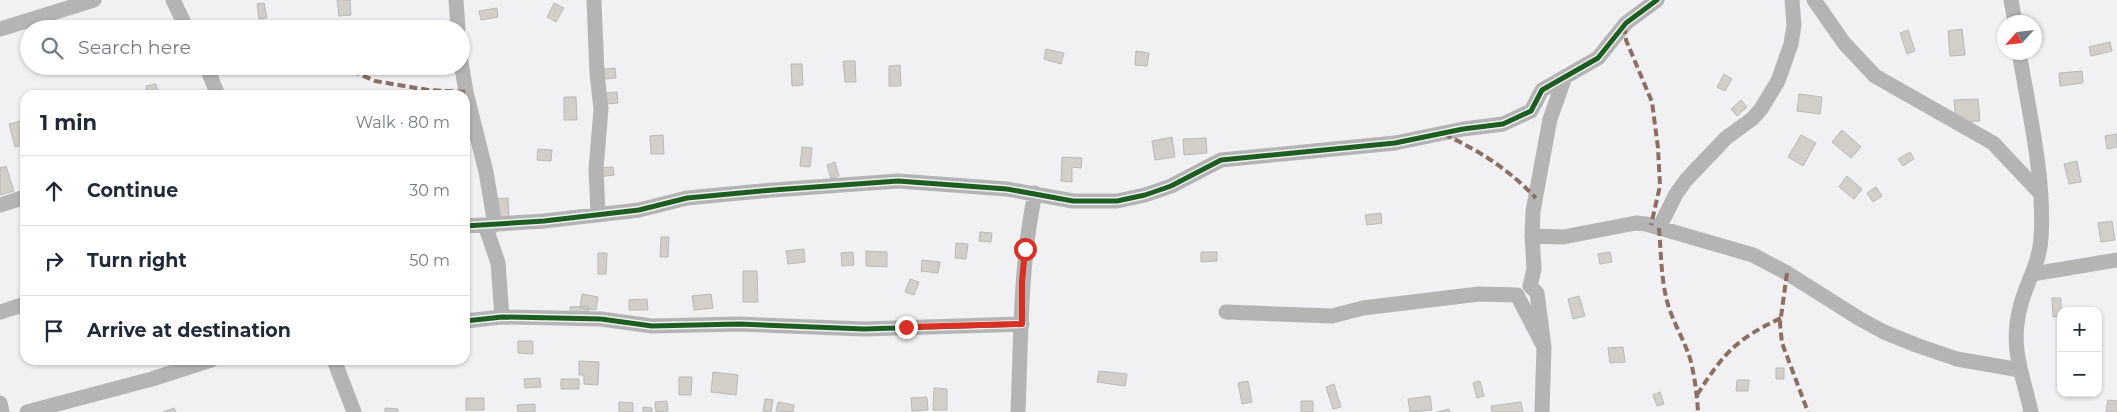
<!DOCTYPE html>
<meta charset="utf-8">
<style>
:root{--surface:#fff;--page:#f2f2f3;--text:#1f2937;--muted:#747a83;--line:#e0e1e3}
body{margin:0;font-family:Montserrat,sans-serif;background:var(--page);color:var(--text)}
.controls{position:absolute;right:15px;bottom:15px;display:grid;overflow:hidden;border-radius:10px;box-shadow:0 1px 4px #0004}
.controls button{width:45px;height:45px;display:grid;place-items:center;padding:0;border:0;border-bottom:1px solid var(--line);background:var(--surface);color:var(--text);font:25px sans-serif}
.compass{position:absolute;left:1997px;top:15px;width:45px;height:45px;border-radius:50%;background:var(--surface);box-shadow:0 1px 4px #0004;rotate:243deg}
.stop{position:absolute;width:15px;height:15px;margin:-11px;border:4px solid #d93025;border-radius:50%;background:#fff}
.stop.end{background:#d93025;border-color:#fff;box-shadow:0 1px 5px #0008}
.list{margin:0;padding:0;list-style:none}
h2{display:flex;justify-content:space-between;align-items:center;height:65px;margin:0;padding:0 20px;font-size:21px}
h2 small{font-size:16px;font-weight:400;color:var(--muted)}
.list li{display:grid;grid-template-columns:32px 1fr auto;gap:15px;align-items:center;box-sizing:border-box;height:70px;padding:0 20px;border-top:1px solid var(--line)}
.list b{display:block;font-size:19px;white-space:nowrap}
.list em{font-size:16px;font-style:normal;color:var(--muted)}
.icon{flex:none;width:28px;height:28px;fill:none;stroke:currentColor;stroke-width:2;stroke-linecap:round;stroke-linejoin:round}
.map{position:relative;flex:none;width:2117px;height:412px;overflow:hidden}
.search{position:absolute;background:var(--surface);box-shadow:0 1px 4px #0004;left:20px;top:20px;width:450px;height:55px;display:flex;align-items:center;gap:12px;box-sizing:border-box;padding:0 18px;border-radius:28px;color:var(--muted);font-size:19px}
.panel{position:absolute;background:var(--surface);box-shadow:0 1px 4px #0004;left:20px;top:90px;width:450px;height:275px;border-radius:15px}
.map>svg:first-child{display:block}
.building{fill:#d1cfc7;stroke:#b9b9b9}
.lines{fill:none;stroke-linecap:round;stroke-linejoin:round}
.minor{stroke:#b5b4b5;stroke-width:15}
.quiet{stroke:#8d6e63;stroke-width:4;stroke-dasharray:8 4;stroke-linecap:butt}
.cycleway-casing{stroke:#f1eff3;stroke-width:8}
.cycleway{stroke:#1b5e20;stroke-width:5}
.route{stroke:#d93025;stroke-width:6}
</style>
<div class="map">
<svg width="2117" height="412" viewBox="0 0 2117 412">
<rect width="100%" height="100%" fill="#f1f0f2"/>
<path class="building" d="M337,0H350L351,15L339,16Z
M264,3L267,18L259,19L257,4Z
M554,3L564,8L556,22L547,17Z
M497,8L498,17L481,20L479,11Z
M272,26L288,28V29H272Z
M1962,29L1965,55L1950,56L1948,31Z
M1908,30L1915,51L1907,54L1900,33Z
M2110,42L2112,51L2091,56L2089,47Z
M1046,49L1064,53L1061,64L1044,59Z
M1136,51L1149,53L1147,66L1135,65Z
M843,61H855L856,82H845Z
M791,64H802L803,85L792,86Z
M900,65L901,86H889V66Z
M380,66H394V69H380Z
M615,68L616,78L605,79L604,69Z
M2082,71L2083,83L2060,86L2059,73Z
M1724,74L1732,79L1725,91L1717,87Z
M156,84L159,95H148L146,86Z
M617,92L618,103L606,104L605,93Z
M1799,94L1822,97L1820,114L1797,111Z
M564,97H576L577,120H564Z
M1978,99L1980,121L1956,122L1954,100Z
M1741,100L1747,107L1737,116L1731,109Z
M25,120V144L15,147L9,124Z
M1842,130L1861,147L1851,158L1832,142Z
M2117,134V147L2107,149L2105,136Z
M663,135L664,154H651L650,136Z
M1801,135L1816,143L1803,166L1788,157Z
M1172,137L1175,157L1155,160L1152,141Z
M1206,138L1207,153L1184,155L1183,139Z
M802,147L812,148L810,167L800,166Z
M538,149L552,150L551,161L537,160Z
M1910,152L1914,159L1903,166L1898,159Z
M1062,157L1082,158L1081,168L1072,167V182L1061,181Z
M2077,161L2081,182L2069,184L2064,164Z
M835,162L839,176L831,179L827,165Z
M6,166L14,191L0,195V168Z
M613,167L614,175L598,177L597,168Z
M1847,176L1862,189L1854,199L1839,187Z
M1876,187L1882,196L1873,202L1867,193Z
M508,198L509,218H497L496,199Z
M1381,213L1382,223L1367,225L1365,215Z
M2112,221L2115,240L2101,242L2098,223Z
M980,232L992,233L991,242L979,241Z
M661,237H669L668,257H660Z
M956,243L968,244L966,259L955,258Z
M804,249L805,262L788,264L786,251Z
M866,251L887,252V267L866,266Z
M853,252L854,265L842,266L841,253Z
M1201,252H1217V261L1201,262Z
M1610,252L1612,262L1600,264L1598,254Z
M598,253H607L606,274H598Z
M922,260L940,262L938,273L921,271Z
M743,271H757L758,302H743Z
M910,279L919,282L914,295L905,292Z
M582,294L598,297L596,310L580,308Z
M711,294L713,308L694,310L692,296Z
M1579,296L1585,316L1573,319L1568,299Z
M2052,298H2061V317H2053Z
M647,299L648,310H629V300Z
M588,306L589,319H571L570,307Z
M518,341H533V354L518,353Z
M1623,347L1625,362L1610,363L1608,348Z
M579,361L599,362L598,385L584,384V375H579Z
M1776,368H1784V379H1776Z
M1099,371L1127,374L1125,386L1097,382Z
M713,372L738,375L736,395L711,392Z
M679,377H692L691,395H679Z
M540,378L541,387L525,388L524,379Z
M561,379H579V389H561Z
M1737,380H1749L1748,391H1736Z
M1248,381L1252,402L1242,404L1238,383Z
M1480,381L1484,396L1477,398L1473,383Z
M1334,384L1341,407L1333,409L1326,387Z
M934,388L947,389V410H933Z
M1660,392L1664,404L1657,406L1653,395Z
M1430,396L1432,410L1410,412L1408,399Z
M927,397L928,410L912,411L911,398Z
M466,398H484V410H466Z
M765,399L773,400L771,412L763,411Z
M2108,400L2117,401V412H2106Z
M667,401L668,411L656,412L655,402Z
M1301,401H1313V412H1301Z
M619,402L633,403V412H619Z
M778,402L794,405L793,412L776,411Z
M1521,402L1523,412H1492L1491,406Z
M535,404V412H518L517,405Z
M643,407L652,408V412H643Z
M174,408L176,412H163Z
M385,408L398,409V412H385Z
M1449,409L1450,412H1437Z"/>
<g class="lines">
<path class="minor" d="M173,0L187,29
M456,0L458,29
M594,0L597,74L601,109L596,169L598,214
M1814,0L1844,43L1875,76L1993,143L2041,194
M2011,0L2015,22
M0,29L94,0
M2019,52C2029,111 2045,179 2041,238C2040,262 2027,281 2021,304C2009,346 2022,371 2031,412
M461,62L466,92L486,172L495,225
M206,66L218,95
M0,205L25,197
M485,225L498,263L502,317
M465,226L544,221L639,210L687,198L773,190L898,181L1007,189L1073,201H1117L1145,195L1171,186L1221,160L1395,143L1463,129L1503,124L1531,111L1542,90L1598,58L1626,23L1657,0
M1659,228L1676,194L1686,180L1726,138L1752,119L1761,109L1778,81L1791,44L1794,25L1792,0
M1532,236L1563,237L1636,223L1646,224L1753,255L1787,273L1860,319L1884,332L1916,345L1957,359L2020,370
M2032,274L2117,260
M0,312L25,304
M1226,312L1332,316L1363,308L1479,294L1517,295L1544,347
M465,321L502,317L557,318L601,319L652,326L739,324L864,329L1022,324
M334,360L354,412
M0,403L2,412
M27,412L152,379L211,360
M1018,412C1021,339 1020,265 1035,193
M1542,412L1544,347L1537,293L1530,286L1534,269L1532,236L1533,211L1550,119L1565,77"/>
<path class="quiet" d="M1624,26L1626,40L1652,102L1658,148L1660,186L1651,225
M341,66L375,81L428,90L466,92
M208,69L289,66
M1444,134C1481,152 1507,168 1536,198
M1659,228C1661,251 1661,275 1666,297C1671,320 1685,340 1691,362C1695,379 1697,395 1698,412
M1787,273L1780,324L1782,343L1808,412
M1697,395C1723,354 1736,339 1781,318"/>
<g class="cycleway-casing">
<path id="cycleway" d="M465,226L544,221L639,210L687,198L773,190L898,181L1007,189L1073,201H1117L1145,195L1171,186L1221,160L1395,143L1463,129L1503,124L1531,111L1542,90L1598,58L1626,23L1657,0
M465,321L502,317L557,318L601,319L652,326L739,324L864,329L1022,324"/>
</g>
<use href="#cycleway" class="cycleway"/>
</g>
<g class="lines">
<path class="route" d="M906,327L1022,324V282L1025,249"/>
</g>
</svg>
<div class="controls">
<button>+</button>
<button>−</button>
</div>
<svg class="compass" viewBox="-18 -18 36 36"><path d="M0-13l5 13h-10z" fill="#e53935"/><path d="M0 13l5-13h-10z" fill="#747a83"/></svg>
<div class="stop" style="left:1025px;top:249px"></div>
<div class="stop end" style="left:906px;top:327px"></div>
<div class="search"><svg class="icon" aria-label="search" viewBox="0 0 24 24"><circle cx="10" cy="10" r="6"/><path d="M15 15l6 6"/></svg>Search here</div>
<section class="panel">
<h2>1 min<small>Walk · 80 m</small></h2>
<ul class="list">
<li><svg class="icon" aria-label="ahead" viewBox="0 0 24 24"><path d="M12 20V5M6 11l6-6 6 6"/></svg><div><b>Continue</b></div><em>30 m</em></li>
<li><svg class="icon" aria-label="right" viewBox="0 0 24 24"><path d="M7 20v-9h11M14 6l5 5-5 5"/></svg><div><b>Turn right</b></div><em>50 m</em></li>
<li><svg class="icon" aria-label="arrive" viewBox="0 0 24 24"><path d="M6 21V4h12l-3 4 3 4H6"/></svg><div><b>Arrive at destination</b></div></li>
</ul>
</section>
</div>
